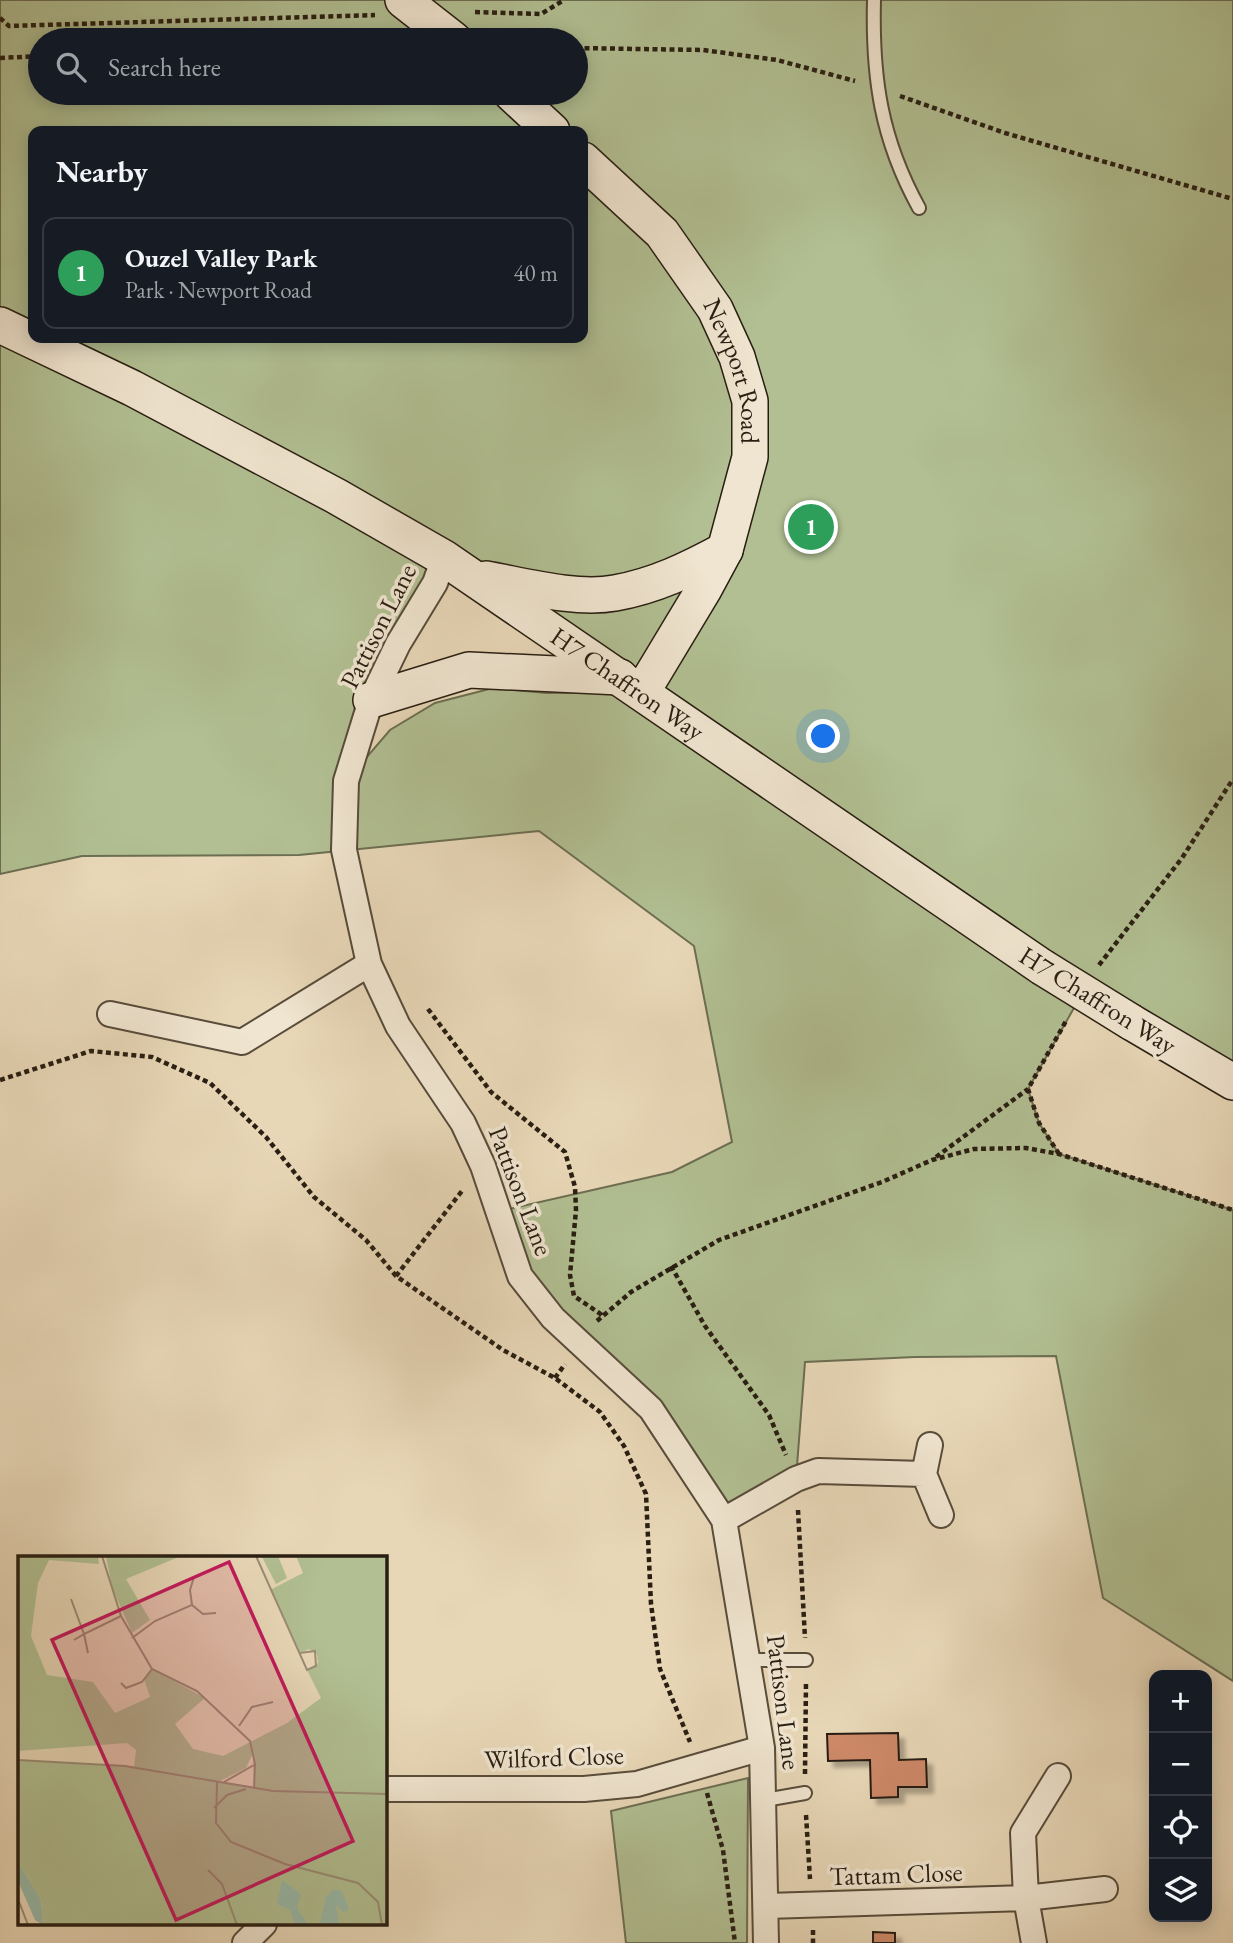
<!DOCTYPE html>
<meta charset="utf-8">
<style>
:root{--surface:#171b24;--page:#242831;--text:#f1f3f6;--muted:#9ea1a6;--line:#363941;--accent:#0b8043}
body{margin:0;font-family:"EB Garamond",serif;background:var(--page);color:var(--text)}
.controls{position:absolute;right:21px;bottom:21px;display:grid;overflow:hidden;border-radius:14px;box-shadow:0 4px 18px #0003}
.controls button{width:63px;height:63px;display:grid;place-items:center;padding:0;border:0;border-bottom:2px solid var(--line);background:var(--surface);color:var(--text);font:35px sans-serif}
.you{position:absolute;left:824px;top:737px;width:24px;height:24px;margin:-18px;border:5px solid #fff;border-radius:50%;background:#1a73e8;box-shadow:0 0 0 10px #1a73e833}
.badge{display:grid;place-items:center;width:46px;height:46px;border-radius:50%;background:var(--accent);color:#fff;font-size:23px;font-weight:700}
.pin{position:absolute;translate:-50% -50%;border:4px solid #fff;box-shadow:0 2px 7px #0006}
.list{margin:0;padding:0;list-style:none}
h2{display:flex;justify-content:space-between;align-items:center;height:91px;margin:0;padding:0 28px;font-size:30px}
h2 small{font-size:23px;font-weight:400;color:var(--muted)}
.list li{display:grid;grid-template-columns:46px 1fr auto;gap:21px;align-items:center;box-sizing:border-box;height:112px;margin:0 14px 14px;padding:0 14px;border:2px solid var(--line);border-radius:14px}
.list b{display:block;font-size:26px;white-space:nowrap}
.list p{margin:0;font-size:23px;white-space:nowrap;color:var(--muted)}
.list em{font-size:23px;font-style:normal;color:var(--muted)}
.icon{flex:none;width:38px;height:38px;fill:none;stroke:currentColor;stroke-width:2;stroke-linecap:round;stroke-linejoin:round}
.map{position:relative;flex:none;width:1233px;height:1943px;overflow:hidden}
.search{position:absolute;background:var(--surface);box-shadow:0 4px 18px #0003;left:28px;top:28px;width:560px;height:77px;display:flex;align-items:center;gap:18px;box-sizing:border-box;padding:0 24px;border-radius:38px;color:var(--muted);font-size:26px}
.panel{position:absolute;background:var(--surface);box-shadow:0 4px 18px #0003;left:28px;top:126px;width:560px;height:217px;border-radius:14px}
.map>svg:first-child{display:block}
.green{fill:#b1bf92;stroke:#6c6e52;stroke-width:2;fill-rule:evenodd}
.building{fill:#cd8968;stroke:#281e12;stroke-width:2;filter:url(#shadow)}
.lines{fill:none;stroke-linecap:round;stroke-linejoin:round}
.lane-casing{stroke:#584c3b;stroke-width:16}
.street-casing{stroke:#584c3b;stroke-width:28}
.secondary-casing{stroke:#281e12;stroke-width:38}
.path{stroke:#281e12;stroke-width:4.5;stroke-dasharray:5 3.5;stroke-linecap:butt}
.lane{stroke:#f0e5d0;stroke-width:12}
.street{stroke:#f0e5d0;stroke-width:24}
.secondary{stroke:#f0e5d0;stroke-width:35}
.secondary-bridge-casing{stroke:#281e12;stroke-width:38;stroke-linecap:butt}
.secondary-bridge{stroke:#f0e5d0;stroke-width:35}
.labels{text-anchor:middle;stroke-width:7;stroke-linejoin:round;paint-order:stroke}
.street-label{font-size:26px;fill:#281e12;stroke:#f0e5d0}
.inset-road{fill:none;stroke:#9b8d75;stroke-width:2}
.view{fill:#c2185b;fill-opacity:0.15;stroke:#c2185b;stroke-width:3.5}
.inset-edge{fill:none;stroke:#281e12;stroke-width:3.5}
</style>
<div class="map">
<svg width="1233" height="1943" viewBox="0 0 1233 1943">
<defs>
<filter id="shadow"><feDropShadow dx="6" dy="6" stdDeviation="2" flood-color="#0004"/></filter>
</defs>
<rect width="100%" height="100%" fill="#e8d7b7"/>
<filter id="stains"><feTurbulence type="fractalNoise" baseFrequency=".00286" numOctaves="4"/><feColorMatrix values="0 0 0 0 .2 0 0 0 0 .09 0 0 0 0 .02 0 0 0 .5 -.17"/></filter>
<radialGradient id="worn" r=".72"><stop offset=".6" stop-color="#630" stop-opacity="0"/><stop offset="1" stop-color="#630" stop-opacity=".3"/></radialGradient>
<path class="green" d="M0,0H1233V1082L1083,992L1028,1089L1039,1123L1059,1154L1233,1210V1681L1103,1598L1056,1356L915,1357L805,1362L796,1479L724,1520L651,1409L553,1318L496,1212L672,1172L732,1142L694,946L539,831L299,855L82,856L0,874ZM40,40H576V93H40ZM33,131H583V338H33ZM444,558L640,692L547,693L493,688L435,703L390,730L348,779Z
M748,1778L747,1943H626L611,1811Z"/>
<path class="building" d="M898,1733L899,1760L926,1759L927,1787H898V1797L871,1798L870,1760L828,1761L827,1734Z
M873,1932L895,1933V1943H873Z"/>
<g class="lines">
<g class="lane-casing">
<path id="lane" d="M874,0C872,78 881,139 919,208
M749,1660H806
M765,1800L805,1793"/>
</g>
<g class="street-casing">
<path id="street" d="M444,558L435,583L398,644L371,700L346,781L344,850L369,964L398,1026L463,1123L483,1166L520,1276L553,1318L651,1409L724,1520L762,1748L766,1943
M110,1014L242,1042L369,964
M924,1474L930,1445
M724,1520L796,1479L818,1471L924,1474L941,1515
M385,1789H584L637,1784L762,1748
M767,1906L1026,1898L1023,1833L1058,1776
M245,1943L264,1924
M1034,1943L1026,1898L1105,1889"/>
</g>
<g class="secondary-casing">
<g id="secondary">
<path d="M403,0L454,40"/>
<path d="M511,93L552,131"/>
<path id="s1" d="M583,160L662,233L715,309L737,357L750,401V457L725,550L704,589L642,692"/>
<path id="s2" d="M0,325L132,388L336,496L444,558L1042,967"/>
<path d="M486,579C525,586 576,600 615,593C655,586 690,569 725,550"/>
<path d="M371,700L469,670L620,677"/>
<path d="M1131,1022L1233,1082"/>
</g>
</g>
<path class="path" d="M475,12L541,14L564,0
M0,18L9,26L375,15
M576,48L703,50L777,60L855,81
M0,58L40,56
M900,96L1005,133L1233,199
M1099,965L1182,858L1233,779
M428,1009L491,1092L565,1152L575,1187L576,1210L570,1275L574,1296L602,1315
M0,1080L91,1051L152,1057L210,1083L266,1137L314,1197L366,1240L396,1276L503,1350L555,1378L600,1412L624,1446L646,1494L651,1604L660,1669L690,1742
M1059,1154L1039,1123L1028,1089L1066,1021
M936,1157L1028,1089
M671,1266L705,1326L769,1415L786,1455
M396,1276L462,1191
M597,1321L631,1292L719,1240L882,1182L932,1160L974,1149L1026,1148L1059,1154L1233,1210
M555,1378L565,1364
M798,1510L805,1638
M805,1774L806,1682
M707,1793L723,1850L735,1943
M806,1815L810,1879
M813,1930V1943"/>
<use href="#lane" class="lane"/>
<use href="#street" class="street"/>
<use href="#secondary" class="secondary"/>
<g class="secondary-bridge-casing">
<path id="secondary-bridge" d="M1042,967L1131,1022"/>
</g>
<use href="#secondary-bridge" class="secondary-bridge"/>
</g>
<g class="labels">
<g class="street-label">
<text dy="9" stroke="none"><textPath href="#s1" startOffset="266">Newport Road</textPath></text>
<text transform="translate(378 626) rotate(-63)" y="9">Pattison Lane</text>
<text dy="9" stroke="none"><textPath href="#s2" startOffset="724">H7 Chaffron Way</textPath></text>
<text transform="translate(1098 1000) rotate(32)" y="9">H7 Chaffron Way</text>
<text transform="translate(521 1191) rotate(69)" y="9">Pattison Lane</text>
<text transform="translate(784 1702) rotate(83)" y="9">Pattison Lane</text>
<text transform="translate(554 1757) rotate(-2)" y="9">Wilford Close</text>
<text transform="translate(896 1874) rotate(-2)" y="9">Tattam Close</text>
</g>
</g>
<g transform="translate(18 1556)">
<rect width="369" height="369" fill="#e8d7b7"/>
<path d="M0,0H80L81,8L31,4L20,27L13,80L29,119L75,126L97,157L132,141L126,123L134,113L187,142L157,168L175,193L205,200L269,167L303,142L289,114L300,107L299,98L291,93L282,97L252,34L285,17L278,0H369V369H25L23,344L0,306V204L116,211L118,194L109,187L0,195ZM235,197L236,233L200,226L228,212ZM88,0H163L108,23L132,64L114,77L94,31ZM260,0L269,22L258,28L244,1Z" fill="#b1bf92" fill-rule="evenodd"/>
<path d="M0,306L23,344L25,369L17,364L0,325ZM264,324L283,338L279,352L290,369H277L272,354L259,348ZM315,334L324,335L331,354L325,356L318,349L321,369H302L308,341Z" fill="#98baa9"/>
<path class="inset-road" d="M84,0L103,60L134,113L179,135L232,185L237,208L236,233M238,0L289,114L298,110L297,95L282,97M53,43L66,78L56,84M174,49L185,58L198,57M114,82L137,65L174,49L172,34L176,21M70,97L66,78L103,60M103,127L108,132L124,126L134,113M221,170L234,151L255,146M0,204L107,210L255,235L370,238M199,226L198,267L213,286L267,308L340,327L360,346L364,369M206,226L236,209M196,252L209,239L228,233M190,314L204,328L219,369M0,343L10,369"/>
<path class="view" d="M211,6L335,285L158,364L34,84Z"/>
<rect width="369" height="369" class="inset-edge"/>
</g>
<rect width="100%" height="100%" filter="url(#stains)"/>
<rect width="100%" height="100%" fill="url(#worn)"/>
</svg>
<div class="controls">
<button>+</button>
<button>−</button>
<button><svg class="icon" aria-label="locate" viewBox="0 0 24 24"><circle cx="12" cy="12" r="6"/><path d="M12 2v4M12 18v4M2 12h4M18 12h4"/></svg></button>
<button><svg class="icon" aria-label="layers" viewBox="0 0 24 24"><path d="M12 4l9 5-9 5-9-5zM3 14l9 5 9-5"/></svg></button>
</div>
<div class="you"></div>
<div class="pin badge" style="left:811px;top:527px;background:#2e9e5b">1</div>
<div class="search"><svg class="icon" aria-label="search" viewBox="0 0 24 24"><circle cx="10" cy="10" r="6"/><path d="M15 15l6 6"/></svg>Search here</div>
<section class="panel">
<h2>Nearby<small></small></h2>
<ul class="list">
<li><span class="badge" style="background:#2e9e5b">1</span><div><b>Ouzel Valley Park</b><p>Park · Newport Road</p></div><em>40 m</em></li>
</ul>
</section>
</div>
